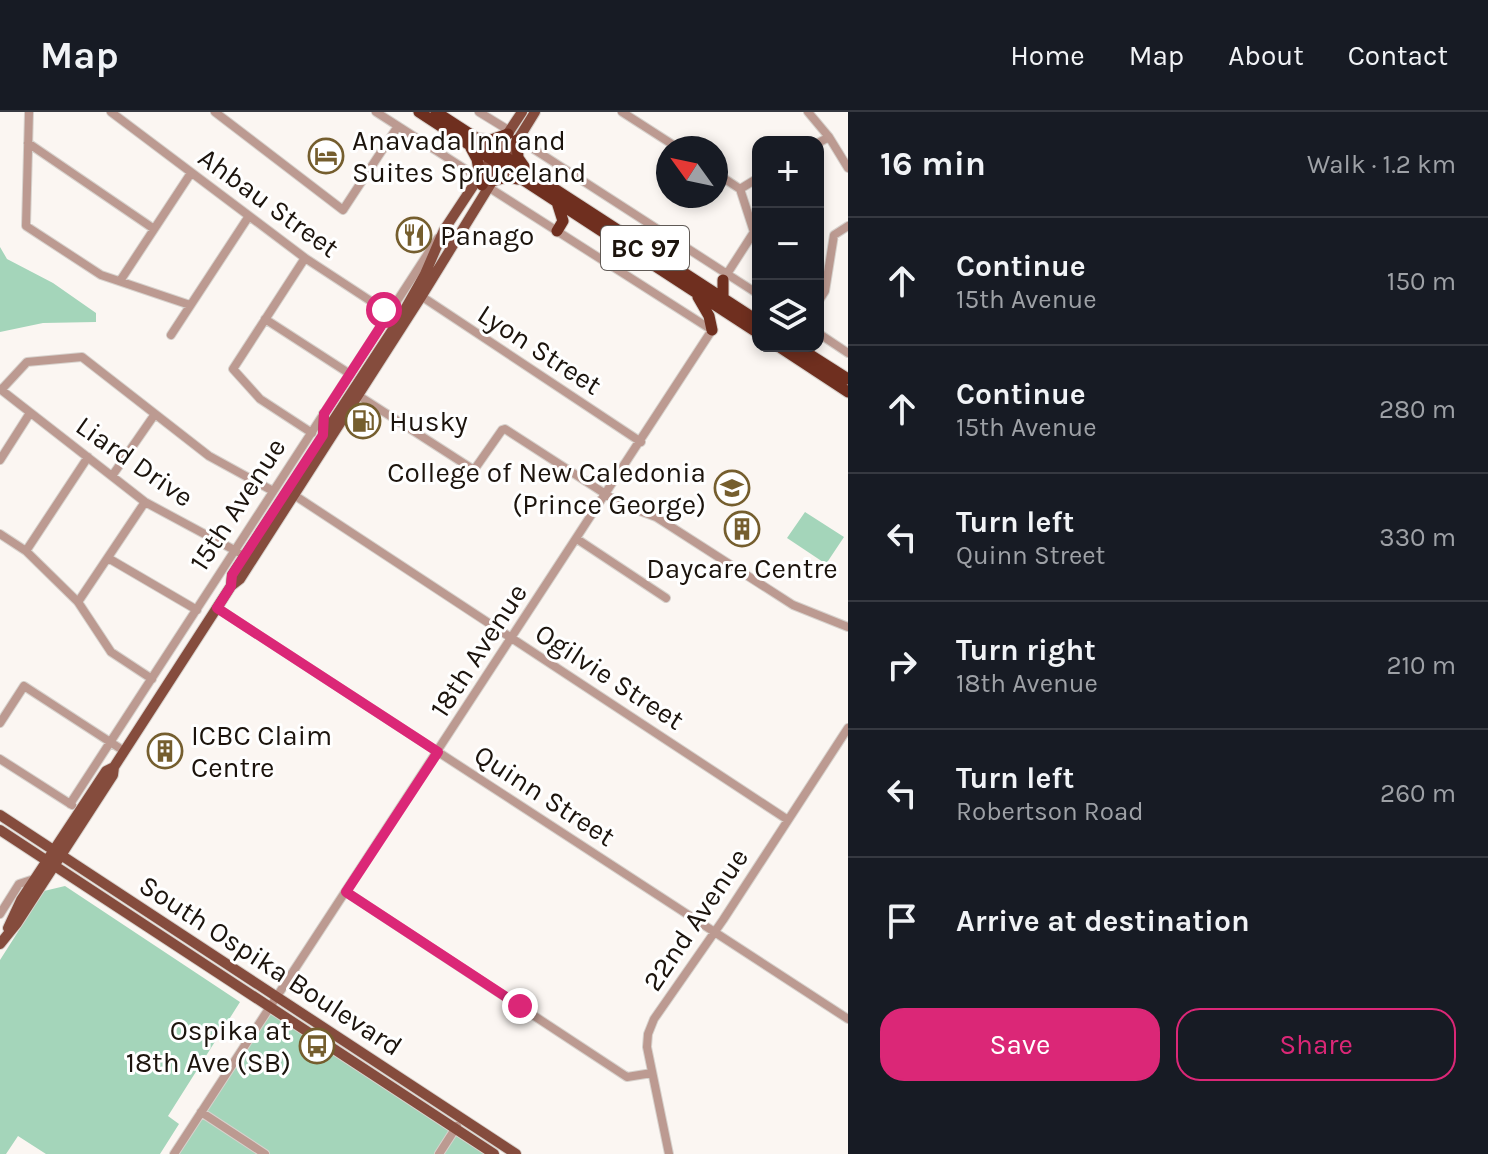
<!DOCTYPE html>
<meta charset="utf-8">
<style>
:root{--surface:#171b24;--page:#242831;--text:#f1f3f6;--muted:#9ea1a6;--line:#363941;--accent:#db2777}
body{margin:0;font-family:Karla,sans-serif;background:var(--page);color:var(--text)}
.controls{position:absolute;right:24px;top:24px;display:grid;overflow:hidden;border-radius:16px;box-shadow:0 4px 12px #0003}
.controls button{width:72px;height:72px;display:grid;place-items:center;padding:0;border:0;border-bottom:2px solid var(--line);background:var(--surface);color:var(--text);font:40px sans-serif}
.compass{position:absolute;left:656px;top:24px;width:72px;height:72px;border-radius:50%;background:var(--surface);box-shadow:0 4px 12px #0003;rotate:303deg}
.stop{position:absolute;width:24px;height:24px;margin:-18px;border:6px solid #db2777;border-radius:50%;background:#fff}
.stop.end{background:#db2777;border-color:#fff;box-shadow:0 2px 8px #0008}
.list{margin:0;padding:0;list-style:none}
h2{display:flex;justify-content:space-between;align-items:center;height:104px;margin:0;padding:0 32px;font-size:34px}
h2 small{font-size:26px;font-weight:400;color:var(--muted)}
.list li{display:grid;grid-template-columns:52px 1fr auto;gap:24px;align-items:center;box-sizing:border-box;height:128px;padding:0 32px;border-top:2px solid var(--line)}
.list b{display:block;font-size:30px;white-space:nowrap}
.list p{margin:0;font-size:26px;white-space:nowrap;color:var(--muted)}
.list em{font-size:26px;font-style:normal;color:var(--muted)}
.actions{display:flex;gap:16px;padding:24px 32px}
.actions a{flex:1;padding:18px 0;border:2px solid var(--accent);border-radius:24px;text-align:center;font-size:28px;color:var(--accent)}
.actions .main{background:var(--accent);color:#fff}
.icon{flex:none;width:44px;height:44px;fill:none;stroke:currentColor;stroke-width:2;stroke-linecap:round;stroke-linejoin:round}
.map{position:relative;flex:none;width:848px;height:1042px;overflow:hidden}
header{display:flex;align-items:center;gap:48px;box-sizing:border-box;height:112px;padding:0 40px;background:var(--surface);border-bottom:2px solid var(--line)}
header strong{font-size:38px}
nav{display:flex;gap:44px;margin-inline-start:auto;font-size:28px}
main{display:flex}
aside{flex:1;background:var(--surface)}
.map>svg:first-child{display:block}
.green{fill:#a4d5ba}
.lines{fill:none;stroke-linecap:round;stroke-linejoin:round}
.minor-casing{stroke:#d7d2cd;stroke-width:10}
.major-casing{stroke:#d7d2cd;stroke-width:12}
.highway-casing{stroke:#d7d2cd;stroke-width:13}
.minor{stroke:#bc9a91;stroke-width:8}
.major{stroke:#854c3d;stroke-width:10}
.highway{stroke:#6f2f1f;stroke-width:11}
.route{stroke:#db2777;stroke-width:10}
.labels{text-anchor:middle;stroke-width:6;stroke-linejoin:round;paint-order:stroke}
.shield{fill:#fff;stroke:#605a56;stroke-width:2}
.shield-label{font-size:26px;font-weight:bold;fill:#1c140d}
.poi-label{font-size:28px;fill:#1c140d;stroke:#fff;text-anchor:start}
.street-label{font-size:28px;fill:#1c140d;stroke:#fff}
</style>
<header>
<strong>Map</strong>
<nav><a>Home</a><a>Map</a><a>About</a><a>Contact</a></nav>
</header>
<main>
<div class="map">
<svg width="848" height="1042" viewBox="0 0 848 1042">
<rect width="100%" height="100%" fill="#fbf6f2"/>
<path class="green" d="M0,135L7,147L53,171L96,201V210L43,211L0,220Z
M805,400L844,425L826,452L787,426Z
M65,774L240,890L168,1004L179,1012L160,1042H46L18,1024L6,1042H0V848L44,779Z
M271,896L494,1042H176Z"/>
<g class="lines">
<g class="minor-casing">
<path id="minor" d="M29,0L26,114L101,163L190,193
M111,0L305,146L392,203
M215,0L343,98L398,14
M376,0L479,66
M479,0L510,19
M622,0L678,36
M808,0L829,25L848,56
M518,27L758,182
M28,31L154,117
M818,31L829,25
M716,61L740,77
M740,77L758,66
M305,146L233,257L260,287L312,321
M725,165L754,120L740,77
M120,169L191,61
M418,182L641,330
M818,190L825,179L834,123L848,114
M265,207L350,262
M818,221L848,241
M171,223L249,104
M0,277L145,390L238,440
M1,278L27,250L82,245L209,344L273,379
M356,282L474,358L502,318L505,317L621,392L656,405L793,493L848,515
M0,348L30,301
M112,364L155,302
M291,381L788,708
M0,422L26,439L78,490L111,540L152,567
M577,427L666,486
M26,439L88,345
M108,446L197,498
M78,490L145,390
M217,496L848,907
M0,611L24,574L124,639
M0,647L72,693
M70,692L438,126
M346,780L627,965L652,961
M0,802L19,772L34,767
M201,1000L265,1042
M174,1042L712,218L488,75
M439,1042L457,1014
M669,1042L647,935L648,922L654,907L723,808L848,616"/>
</g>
<g class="major-casing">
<path id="major" d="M323,323L324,302
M231,474L240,467L421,185L535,0
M0,703L516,1042
M0,718L494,1042
M8,816L21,788L106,659L114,655
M0,832L17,811L113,663L114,655L231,474L232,463L399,208L425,162L444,118L522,0"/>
</g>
<g class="highway-casing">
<path id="highway" d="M419,0L758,221
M436,0L758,209
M481,27L491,28L508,22
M517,28L518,46L525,56
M471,36L477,47L480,64
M492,69L507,65L518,67
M482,73L497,51L498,44
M557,90L563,109L557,119
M698,185L709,204L712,218
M723,186V168
M778,234L848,280
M796,234L848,267"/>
</g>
<use href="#minor" class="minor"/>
<use href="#major" class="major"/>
<use href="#highway" class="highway"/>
</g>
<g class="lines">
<path class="route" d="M384,198L388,201L383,211L324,302L323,323L232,463L231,474L217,496L438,640L346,780L520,894"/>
</g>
<defs>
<g id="hotel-ring" transform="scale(1.8)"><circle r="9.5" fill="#fff" stroke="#755e2e" stroke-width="1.5"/><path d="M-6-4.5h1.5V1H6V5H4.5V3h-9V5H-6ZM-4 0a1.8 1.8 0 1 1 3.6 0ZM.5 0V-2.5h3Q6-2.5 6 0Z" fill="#755e2e"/></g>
<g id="restaurant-ring" transform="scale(1.8)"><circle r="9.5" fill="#fff" stroke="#755e2e" stroke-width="1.5"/><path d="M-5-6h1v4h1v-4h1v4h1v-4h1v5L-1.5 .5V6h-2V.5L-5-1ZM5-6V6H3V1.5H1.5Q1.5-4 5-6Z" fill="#755e2e"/></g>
<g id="fuel-ring" transform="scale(1.8)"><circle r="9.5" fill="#fff" stroke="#755e2e" stroke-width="1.5"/><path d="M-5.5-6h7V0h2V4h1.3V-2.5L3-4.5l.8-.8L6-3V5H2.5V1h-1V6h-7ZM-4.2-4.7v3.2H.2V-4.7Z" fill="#755e2e"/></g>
<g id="university-ring" transform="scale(1.8)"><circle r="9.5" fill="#fff" stroke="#755e2e" stroke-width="1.5"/><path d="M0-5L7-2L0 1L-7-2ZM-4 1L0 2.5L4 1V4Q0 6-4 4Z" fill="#755e2e"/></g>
<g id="building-ring" transform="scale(1.8)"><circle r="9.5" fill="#fff" stroke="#755e2e" stroke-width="1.5"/><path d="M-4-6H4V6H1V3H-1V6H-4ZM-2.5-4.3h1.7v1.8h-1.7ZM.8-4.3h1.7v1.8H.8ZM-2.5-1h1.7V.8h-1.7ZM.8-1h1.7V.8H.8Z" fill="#755e2e"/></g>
<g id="bus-ring" transform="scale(1.8)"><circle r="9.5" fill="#fff" stroke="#755e2e" stroke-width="1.5"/><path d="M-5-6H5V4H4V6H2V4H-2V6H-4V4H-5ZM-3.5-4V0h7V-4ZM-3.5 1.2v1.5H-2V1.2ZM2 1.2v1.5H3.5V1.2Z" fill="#755e2e"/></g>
</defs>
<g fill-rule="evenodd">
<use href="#hotel-ring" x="326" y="44"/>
<use href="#restaurant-ring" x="414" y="123"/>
<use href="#fuel-ring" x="363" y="309"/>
<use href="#university-ring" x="732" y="376"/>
<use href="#building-ring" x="742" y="417"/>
<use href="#building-ring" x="165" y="639"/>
<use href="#bus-ring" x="317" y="934"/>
</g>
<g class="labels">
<rect class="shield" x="601" y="114" width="88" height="44" rx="6"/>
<g class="shield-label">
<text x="645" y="145">BC 97</text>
</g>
<g class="poi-label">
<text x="352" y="38">Anavada Inn and<tspan x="352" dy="32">Suites Spruceland</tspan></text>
<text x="440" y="133">Panago</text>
<text x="389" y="319">Husky</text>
<text x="706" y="370" text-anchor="end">College of New Caledonia<tspan x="706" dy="32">(Prince George)</tspan></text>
<text x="742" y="466" text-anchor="middle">Daycare Centre</text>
<text x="191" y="633">ICBC Claim<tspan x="191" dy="32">Centre</tspan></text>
<text x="291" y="928" text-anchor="end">Ospika at<tspan x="291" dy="32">18th Ave (SB)</tspan></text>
</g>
<g class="street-label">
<text transform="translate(269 90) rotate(36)" y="10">Ahbau Street</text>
<text transform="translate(540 237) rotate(33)" y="10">Lyon Street</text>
<text transform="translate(135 349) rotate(35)" y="10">Liard Drive</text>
<text transform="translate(237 392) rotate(-57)" y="10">15th Avenue</text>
<text transform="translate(478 538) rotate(-57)" y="10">18th Avenue</text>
<text transform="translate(610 564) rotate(33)" y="10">Ogilvie Street</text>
<text transform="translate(545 683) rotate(33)" y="10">Quinn Street</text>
<text transform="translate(695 807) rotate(-56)" y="10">22nd Avenue</text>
<text transform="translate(271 853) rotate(33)" y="10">South Ospika Boulevard</text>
</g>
</g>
</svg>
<div class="controls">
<button>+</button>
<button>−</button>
<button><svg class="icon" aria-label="layers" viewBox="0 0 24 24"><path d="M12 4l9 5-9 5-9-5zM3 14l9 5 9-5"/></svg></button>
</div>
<svg class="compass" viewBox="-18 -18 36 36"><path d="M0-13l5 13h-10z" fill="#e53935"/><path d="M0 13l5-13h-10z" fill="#9ea1a6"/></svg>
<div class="stop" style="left:384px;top:198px"></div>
<div class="stop end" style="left:520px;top:894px"></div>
</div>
<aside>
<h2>16 min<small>Walk · 1.2 km</small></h2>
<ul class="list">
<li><svg class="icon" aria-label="ahead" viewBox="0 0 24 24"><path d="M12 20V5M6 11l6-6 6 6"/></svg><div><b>Continue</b><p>15th Avenue</p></div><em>150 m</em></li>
<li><svg class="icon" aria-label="ahead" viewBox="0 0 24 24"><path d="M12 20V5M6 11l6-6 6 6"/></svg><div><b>Continue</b><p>15th Avenue</p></div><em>280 m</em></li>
<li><svg class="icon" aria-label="left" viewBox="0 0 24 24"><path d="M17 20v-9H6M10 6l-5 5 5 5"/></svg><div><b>Turn left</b><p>Quinn Street</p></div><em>330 m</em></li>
<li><svg class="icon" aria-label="right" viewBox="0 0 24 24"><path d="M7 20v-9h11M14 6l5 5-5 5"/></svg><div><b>Turn right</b><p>18th Avenue</p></div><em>210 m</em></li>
<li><svg class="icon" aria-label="left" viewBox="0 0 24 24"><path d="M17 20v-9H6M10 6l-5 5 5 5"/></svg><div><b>Turn left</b><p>Robertson Road</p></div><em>260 m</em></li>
<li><svg class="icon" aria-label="arrive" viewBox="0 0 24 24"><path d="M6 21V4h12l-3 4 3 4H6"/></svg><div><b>Arrive at destination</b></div></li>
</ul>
<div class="actions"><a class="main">Save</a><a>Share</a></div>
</aside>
</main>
